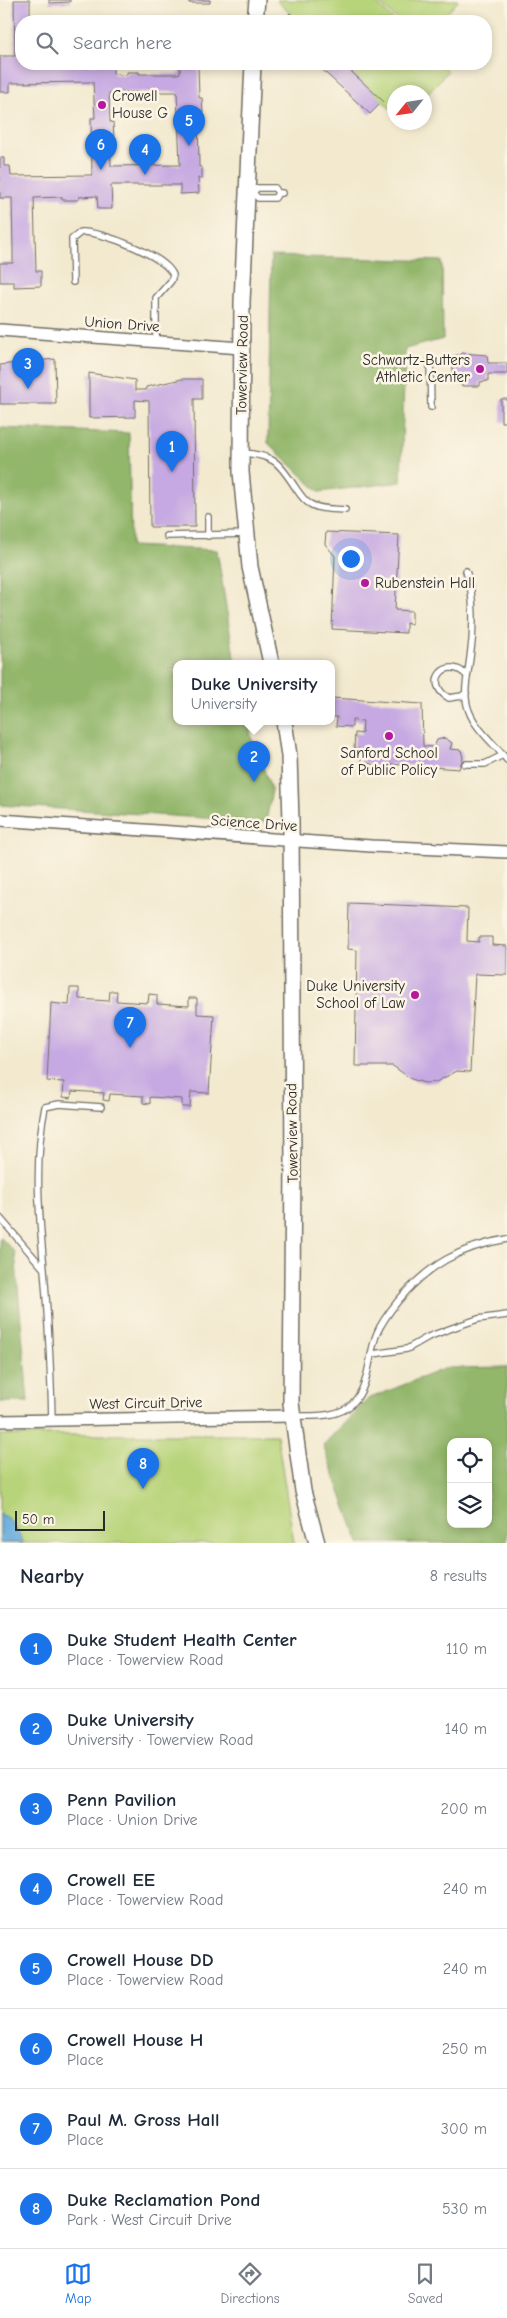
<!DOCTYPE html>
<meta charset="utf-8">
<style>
:root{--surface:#fff;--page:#f6f6f7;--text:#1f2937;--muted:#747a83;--line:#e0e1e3;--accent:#1a73e8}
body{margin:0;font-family:"Comic Neue",sans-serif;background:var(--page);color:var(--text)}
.controls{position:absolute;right:15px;bottom:15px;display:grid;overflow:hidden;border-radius:10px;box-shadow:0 2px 8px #0003}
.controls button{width:45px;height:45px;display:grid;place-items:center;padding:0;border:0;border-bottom:1px solid var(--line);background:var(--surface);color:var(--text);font:25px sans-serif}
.compass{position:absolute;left:387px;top:85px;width:45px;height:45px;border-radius:50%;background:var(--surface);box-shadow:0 2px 8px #0003;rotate:240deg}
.scale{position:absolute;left:15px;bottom:12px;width:90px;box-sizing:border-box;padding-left:5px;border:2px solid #2b2b2b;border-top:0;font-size:14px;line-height:18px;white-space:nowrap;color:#2b2b2b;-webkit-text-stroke:4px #fcf5e5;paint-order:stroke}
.you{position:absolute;left:350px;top:558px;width:18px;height:18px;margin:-12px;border:4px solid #fff;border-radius:50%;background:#1a73e8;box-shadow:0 0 0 8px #1a73e833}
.badge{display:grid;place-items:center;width:32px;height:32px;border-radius:50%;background:var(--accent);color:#fff;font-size:16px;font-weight:700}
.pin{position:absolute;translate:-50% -41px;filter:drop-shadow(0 1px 2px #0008)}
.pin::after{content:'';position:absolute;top:26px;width:18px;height:15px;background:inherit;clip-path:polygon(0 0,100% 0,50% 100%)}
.popup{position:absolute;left:173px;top:660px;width:162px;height:65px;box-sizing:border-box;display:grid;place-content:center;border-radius:10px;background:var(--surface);filter:drop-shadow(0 1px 4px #0005);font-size:16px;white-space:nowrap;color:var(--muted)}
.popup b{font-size:19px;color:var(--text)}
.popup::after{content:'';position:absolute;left:50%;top:100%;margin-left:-10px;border:10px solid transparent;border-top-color:var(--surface)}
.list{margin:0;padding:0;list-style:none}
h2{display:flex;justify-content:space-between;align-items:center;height:65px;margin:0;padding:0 20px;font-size:21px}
h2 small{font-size:16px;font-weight:400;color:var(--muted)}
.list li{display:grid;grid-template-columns:32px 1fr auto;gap:15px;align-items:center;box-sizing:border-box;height:80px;padding:0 20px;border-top:1px solid var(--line)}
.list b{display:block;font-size:19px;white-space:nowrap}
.list p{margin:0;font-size:16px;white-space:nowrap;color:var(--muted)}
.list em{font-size:16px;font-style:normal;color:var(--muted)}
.icon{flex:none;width:28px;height:28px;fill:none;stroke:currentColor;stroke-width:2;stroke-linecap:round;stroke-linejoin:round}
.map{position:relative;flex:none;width:507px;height:1543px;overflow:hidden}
.search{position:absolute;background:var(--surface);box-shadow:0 2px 8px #0003;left:15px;right:15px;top:15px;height:55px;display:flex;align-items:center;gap:12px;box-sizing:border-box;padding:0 18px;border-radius:20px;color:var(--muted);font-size:19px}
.sheet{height:705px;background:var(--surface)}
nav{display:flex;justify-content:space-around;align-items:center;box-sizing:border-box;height:70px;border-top:1px solid var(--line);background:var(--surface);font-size:14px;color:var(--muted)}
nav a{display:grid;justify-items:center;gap:2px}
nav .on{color:var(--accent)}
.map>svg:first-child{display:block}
.green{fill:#b8d47a;stroke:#728052}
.forest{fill:#92b66a;stroke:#5e704a;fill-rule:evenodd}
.water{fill:#67acdd;stroke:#496c84}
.building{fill:#c6a9e2;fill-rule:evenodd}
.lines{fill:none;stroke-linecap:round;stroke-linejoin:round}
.service-casing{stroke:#716e64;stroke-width:8}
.minor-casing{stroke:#716e64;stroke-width:14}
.tertiary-casing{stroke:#716e64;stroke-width:18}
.service{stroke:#fff;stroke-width:5.5}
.minor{stroke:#fff;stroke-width:11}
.tertiary{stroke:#fff;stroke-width:15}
.poi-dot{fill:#b5179e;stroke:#fcf5e5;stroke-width:2}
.labels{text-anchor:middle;stroke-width:5;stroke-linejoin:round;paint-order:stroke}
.poi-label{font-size:15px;fill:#2b2b2b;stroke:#fcf5e5;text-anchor:start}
.street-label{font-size:15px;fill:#2b2b2b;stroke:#fcf5e5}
</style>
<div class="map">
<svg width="507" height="1543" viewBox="0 0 507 1543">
<rect width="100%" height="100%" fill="#fcf5e5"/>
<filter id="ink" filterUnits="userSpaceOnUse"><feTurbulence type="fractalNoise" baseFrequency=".02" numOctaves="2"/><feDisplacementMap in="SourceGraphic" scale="10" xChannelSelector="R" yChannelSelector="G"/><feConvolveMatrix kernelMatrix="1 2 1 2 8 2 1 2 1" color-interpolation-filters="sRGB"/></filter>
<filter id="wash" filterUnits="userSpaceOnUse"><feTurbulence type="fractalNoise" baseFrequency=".0096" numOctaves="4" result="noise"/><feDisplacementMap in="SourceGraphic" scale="20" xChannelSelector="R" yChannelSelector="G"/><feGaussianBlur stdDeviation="1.12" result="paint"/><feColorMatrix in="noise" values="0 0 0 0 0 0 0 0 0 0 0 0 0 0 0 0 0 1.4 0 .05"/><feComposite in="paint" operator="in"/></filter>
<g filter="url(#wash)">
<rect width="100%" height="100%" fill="#f2e9cf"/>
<path class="green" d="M278,0H373L395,21H298L277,1Z
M376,0H458V1L440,21H399Z
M343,64H440L448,71L425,96L424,92H394V112Z
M0,1435H277L294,1543H0Z"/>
<path class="forest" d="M271,256L442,261L443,339L405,349L401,482L319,492L268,443Z
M0,428L129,433L131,546L217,550L235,663H176V721H248L252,740L272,790L266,822L0,805Z
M0,1237L15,1252L28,1402H0Z
M507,1367V1543H359L323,1445L368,1399L446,1368ZM451,1442H488V1524H451Z"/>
<path class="water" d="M0,1514C13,1519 18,1531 23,1543H0Z"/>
<g id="blocks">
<path class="building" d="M14,0H30V21H21V64H113V74L127,75V72H139V74H177L180,73V66L198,65L199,98H202L203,114H198L199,167H202V178H198L199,193L180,194V185H111L112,209H98L97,196L79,197V200H62V197L34,198L36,271H41V286L14,287V282H0V263H13V250L12,198H0V158H4V166H10L11,176L92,175L91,118H95L93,82L10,83V92H0V56H15ZM114,92H177L180,165L111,166L110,138H114L113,122H110L109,93Z
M49,0H70V2L49,3Z
M189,0H210V3H189Z
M290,13L298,21H282Z
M316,64H343L383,101L370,114Z
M461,353L487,355L488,363H507V374H488V381L480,382V386H461V382L454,383L452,356L461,355Z
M55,359L56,404H0V365Z
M89,373L135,380V390H146V387L182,379H202V399H194L195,527H150L149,401L135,400V417L89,418Z
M501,399H507V422H501Z
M326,532L399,535L395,610L412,611V625L406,623V633L332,629L335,556L325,544Z
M332,698L422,704L423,746L434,747L437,740L445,738L452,743L450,749L461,750L463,758L459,769L390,764L389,771H375L372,764L361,762L360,749H354L355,733L362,734L363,721L352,720V727L336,726L337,717H332Z
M349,903L468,908L467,941L479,942V937H492V945L507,946V975L475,974L470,1072L457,1071L436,1082L425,1083L411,1079L393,1066H355L357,950L348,949Z
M70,988H79V999L109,1001L110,991H117L116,1001L148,1003L149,994L157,995V1004L189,1006V998H197V1014L214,1015L209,1093L191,1092L190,1107H182V1099L150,1097V1104L143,1103V1096L110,1094L109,1101L103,1100L104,1093L72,1091L71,1098L63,1097L64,1082L47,1081L51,1003L69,1005Z"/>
</g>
</g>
<g filter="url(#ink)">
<use href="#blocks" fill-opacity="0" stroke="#716e64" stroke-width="1"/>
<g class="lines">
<g class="service-casing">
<path id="service" d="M249,193H253L257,188H275L278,193H282
M253,193L258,198H275L278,193
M73,282L72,239L81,232C101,231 166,256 173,275L171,281L156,298V341
M430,360L431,407
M243,453C273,455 279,462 295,487C299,493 304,501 310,504C320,510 334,509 345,510
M208,517V536
M167,536L246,534
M466,571C475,595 474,633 470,658C468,675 462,694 469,711C476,730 495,744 507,760
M466,693L462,696L449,698C422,683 447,654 467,676
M465,764H485L503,755
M0,1218L44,1269
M373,1354L407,1349L428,1337L452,1328L478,1319L507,1315
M294,1416C312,1416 338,1418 352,1404C371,1385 368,1354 377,1333C382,1321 390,1311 398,1301C428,1265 460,1247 507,1239
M52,1421C51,1370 48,1320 44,1269C39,1214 34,1161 45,1107L59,1104L101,1107"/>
</g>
<g class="minor-casing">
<path id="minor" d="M0,330L241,348
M0,820L371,846L507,852
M0,1421L292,1416"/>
</g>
<g class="tertiary-casing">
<path id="tertiary" d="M255,21L257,0
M253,64L242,302L241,472L250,567L271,663
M284,721L289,756L291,821L293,1166L291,1403L303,1491L317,1543"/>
</g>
<use href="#service" class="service"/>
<use href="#minor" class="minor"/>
<use href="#tertiary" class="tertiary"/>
</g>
</g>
<g class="poi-dot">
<circle cx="102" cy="105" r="5"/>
<circle cx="480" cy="369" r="5"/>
<circle cx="365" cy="583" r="5"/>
<circle cx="389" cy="736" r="5"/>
<circle cx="415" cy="995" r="5"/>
</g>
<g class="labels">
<g class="poi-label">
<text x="112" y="101">Crowell<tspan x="112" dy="17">House G</tspan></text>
<text x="470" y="365" text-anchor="end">Schwartz-Butters<tspan x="470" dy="17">Athletic Center</tspan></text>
<text x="375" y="588">Rubenstein Hall</text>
<text x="389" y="758" text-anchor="middle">Sanford School<tspan x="389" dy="17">of Public Policy</tspan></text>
<text x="405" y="991" text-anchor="end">Duke University<tspan x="405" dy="17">School of Law</tspan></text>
</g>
<g class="street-label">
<text transform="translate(122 324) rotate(4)" y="5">Union Drive</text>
<text transform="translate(242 365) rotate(-89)" y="5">Towerview Road</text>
<text transform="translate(254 823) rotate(4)" y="5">Science Drive</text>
<text transform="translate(292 1133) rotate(-91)" y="5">Towerview Road</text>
<text transform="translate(146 1403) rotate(-1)" y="5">West Circuit Drive</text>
</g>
</g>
</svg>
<div class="controls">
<button><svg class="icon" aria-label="locate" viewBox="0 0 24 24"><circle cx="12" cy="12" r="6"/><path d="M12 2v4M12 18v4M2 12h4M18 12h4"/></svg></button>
<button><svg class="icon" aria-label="layers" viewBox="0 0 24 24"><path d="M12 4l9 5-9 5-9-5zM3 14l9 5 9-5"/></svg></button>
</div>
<svg class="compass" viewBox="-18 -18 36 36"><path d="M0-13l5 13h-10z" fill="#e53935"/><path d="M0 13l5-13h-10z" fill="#747a83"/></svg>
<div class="scale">50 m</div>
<div class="you"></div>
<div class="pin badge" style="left:172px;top:472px">1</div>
<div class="pin badge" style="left:254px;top:782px">2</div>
<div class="popup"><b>Duke University</b>University</div>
<div class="pin badge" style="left:28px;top:389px">3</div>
<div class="pin badge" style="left:145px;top:175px">4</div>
<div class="pin badge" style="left:189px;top:146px">5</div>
<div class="pin badge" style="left:101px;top:170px">6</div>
<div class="pin badge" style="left:130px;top:1048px">7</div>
<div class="pin badge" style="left:143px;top:1489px">8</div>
<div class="search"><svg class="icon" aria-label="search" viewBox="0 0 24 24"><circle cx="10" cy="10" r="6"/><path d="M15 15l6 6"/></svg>Search here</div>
</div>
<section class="sheet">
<h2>Nearby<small>8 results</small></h2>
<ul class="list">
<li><span class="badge">1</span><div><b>Duke Student Health Center</b><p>Place · Towerview Road</p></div><em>110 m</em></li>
<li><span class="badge">2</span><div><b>Duke University</b><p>University · Towerview Road</p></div><em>140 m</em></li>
<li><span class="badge">3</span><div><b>Penn Pavilion</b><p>Place · Union Drive</p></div><em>200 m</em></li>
<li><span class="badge">4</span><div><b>Crowell EE</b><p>Place · Towerview Road</p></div><em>240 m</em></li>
<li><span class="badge">5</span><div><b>Crowell House DD</b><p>Place · Towerview Road</p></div><em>240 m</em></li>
<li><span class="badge">6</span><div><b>Crowell House H</b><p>Place</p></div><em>250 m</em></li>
<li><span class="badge">7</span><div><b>Paul M. Gross Hall</b><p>Place</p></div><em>300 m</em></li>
<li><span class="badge">8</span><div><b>Duke Reclamation Pond</b><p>Park · West Circuit Drive</p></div><em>530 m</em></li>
</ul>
</section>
<nav>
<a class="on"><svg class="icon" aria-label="map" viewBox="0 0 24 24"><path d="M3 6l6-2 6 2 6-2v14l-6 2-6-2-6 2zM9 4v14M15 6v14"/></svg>Map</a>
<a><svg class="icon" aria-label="directions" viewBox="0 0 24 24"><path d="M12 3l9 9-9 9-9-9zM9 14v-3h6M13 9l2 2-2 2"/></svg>Directions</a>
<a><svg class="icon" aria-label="saved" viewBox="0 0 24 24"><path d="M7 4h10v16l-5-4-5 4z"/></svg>Saved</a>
</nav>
